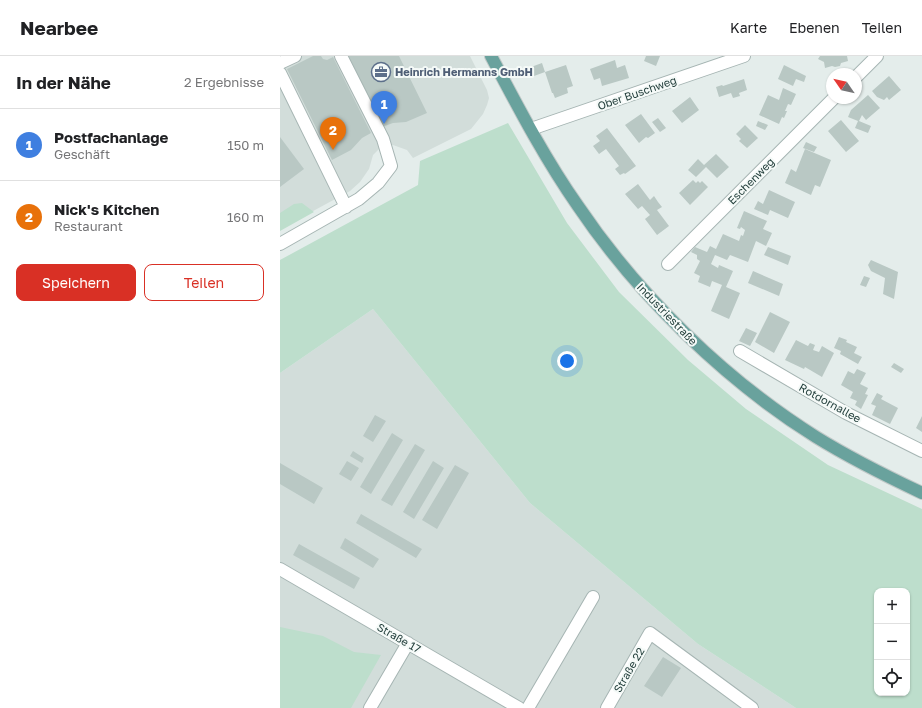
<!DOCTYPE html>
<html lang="de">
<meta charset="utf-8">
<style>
:root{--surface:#fff;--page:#f6f6f6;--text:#202124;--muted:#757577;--line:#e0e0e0;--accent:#d93025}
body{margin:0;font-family:"Golos Text",sans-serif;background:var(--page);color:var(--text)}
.controls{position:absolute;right:12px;bottom:12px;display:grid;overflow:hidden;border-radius:8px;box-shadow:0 1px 3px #0004}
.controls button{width:36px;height:36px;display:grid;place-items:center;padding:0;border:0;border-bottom:1px solid var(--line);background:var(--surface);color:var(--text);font:20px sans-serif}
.compass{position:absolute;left:546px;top:12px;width:36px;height:36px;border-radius:50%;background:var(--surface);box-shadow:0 1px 3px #0004;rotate:304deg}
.you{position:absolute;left:287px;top:305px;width:14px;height:14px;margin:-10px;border:3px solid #fff;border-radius:50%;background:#1a73e8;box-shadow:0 0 0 6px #1a73e833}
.badge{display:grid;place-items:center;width:26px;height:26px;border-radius:50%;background:var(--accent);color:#fff;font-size:13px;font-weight:700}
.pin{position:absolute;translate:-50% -33px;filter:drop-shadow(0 1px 2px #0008)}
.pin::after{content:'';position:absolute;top:21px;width:14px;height:12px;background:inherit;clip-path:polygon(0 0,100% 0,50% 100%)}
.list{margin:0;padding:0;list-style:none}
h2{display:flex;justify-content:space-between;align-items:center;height:52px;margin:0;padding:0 16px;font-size:17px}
h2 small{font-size:13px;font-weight:400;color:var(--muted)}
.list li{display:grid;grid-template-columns:26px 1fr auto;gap:12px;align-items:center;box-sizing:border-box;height:72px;padding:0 16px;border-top:1px solid var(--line)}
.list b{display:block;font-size:15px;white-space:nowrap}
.list p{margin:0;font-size:13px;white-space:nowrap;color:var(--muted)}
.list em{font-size:13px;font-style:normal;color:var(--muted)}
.actions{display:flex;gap:8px;padding:12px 16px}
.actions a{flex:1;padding:9px 0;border:1px solid var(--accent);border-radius:8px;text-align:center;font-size:14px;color:var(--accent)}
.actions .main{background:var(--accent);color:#fff}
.icon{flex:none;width:22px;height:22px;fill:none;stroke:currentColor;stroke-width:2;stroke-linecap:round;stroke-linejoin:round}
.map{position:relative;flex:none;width:642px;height:652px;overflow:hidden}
header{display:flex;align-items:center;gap:24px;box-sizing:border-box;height:56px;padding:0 20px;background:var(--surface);border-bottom:1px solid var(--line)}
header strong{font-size:19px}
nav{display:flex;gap:22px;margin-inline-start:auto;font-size:14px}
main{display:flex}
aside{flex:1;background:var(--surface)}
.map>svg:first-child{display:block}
.built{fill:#d2ddda}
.green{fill:#bddecc;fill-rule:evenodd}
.building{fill:#b9c8c4}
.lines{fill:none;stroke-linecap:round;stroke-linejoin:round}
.minor-casing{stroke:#a6b5b3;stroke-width:14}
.major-casing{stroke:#c1c9c8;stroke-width:14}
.minor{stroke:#fff;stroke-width:12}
.major{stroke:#69a29d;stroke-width:12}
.labels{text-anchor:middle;stroke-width:4;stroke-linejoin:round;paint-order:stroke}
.service-label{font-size:11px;font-weight:bold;fill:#4e5e75;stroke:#f5faf8;text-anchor:start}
.street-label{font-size:11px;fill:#233f3c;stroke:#f5faf8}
</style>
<header>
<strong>Nearbee</strong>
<nav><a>Karte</a><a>Ebenen</a><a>Teilen</a></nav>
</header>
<main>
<aside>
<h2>In der Nähe<small>2 Ergebnisse</small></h2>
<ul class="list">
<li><span class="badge" style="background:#3f7fe0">1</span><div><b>Postfachanlage</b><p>Geschäft</p></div><em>150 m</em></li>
<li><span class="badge" style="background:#e8710a">2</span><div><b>Nick's Kitchen</b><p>Restaurant</p></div><em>160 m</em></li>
</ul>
<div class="actions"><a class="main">Speichern</a><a>Teilen</a></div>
</aside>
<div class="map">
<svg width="642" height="652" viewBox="0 0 642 652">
<rect width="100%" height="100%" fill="#e4edeb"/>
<path class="built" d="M0,0H190L207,34L209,42L207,49L203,58L191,73L133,102L127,94L113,89L106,90L99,93L93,99L89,113L80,126L70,135L0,173Z
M93,253L250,447L418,588L516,652H0V317Z"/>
<path class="green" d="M228,67L287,167L339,236L408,304L466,353L548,409L642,453V652H516L418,588L250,447L93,253L0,317V204L138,129L140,105ZM597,535H627V637H597Z
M22,147L34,156L0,175V157L14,148Z
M0,571L43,580L74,596L101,599L71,652H0Z"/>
<path class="building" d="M33,0H41L43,3L47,4L53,1L91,77L82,82L71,94L52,104L7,13Z
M67,0H119L147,57L126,66L113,67L102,71Z
M366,0H380L376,10L364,5Z
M540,0H567L568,5L561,7L560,10L555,11L552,10L545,12L544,6L538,3Z
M335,4L337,12L345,9L349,22L322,30L320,22L314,24L310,13Z
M262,7L265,16L286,9L293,30L287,32L288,37L275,42L273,37H272L265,16L254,20L251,11Z
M504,9L526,20L524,26L516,23L513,30L498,23Z
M609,20L621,34L609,44L607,41L604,44L597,41L592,35Z
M464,23L467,34L459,37L460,40L453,42L451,37L439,41L436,31L442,29L443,30Z
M503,32L516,38L511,49L508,48L505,55H507L504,62L502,61L499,68L479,59L488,39L499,44Z
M588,39L600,52L586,64L582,59L579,65L591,70L588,77L575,72L578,65L568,61L571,54Z
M410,41L419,54L402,67L392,55Z
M361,58L375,77L368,82L366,81L359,87L345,69Z
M378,62L386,72L380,76L372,66Z
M561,64L579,85L566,96L548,75Z
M478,65L488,69L485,74L476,70Z
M465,69L478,82L467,92L459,85L461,83L456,78Z
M327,72L356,110L345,118L344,117L340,119L335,113L339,110L326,93L319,98L313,90L320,85L316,80Z
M0,81L24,113L0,131Z
M526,86L537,91L534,96L523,92Z
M525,93L551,104L540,131L535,129L531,139L505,127L511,113L516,116Z
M436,98L449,111L437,122L426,111L416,121L408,114L418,103L424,109Z
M413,124L416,127L418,125L420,127L422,125L428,131L410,149L399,137Z
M358,128L370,144L374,140L378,146L382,151L377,154L389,170L377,179L365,163L370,159L362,150L358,153L345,138Z
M489,134L515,146L508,162L490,154L488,159L474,153L478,145L483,148Z
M464,155L487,165L483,173L492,177L486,190L476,185L468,206L450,199L447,204L435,199L431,208L438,212L439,209L453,215L446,231L460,237L449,263L431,255L442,229L432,225L430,231L418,226L420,220L414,217L420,205L417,203V199L411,196L415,191L427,196L430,190L436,193L443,178L459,185L461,179L463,180L465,174L461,171L460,173L457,172Z
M488,191L511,200L508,209L484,199Z
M591,204L618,216L614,243L603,238L605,222L591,215L588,209Z
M473,215L503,228L499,240L468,227Z
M584,220L590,222L586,231L580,229Z
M490,256L510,266L494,297L475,286Z
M466,272L477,277L470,290L459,285Z
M559,281L567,284L566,286L577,291L574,297L582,301L578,308L560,298L561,295L554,292Z
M516,284L528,290L530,287L535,289L533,294L539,296L542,290L554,297L542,321L525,311L524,313L505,304Z
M614,307L624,313L621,317L611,311Z
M577,313L586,317L580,328L588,332L585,338L588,339L581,353L575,349L577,345L570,342L573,336L561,329L568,315L574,318Z
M597,337L603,340L601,343L618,352L610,368L592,359L596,350L591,348Z
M95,359L106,365L93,386L83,380Z
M642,360V376L636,372Z
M112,377L123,384L91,438L80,431Z
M135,388L145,394L112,450L101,444Z
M73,395L84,402L82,407L70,400Z
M67,405L79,412L71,425L59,418Z
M153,405L164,412L134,463L123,456Z
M0,407L43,432L34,448L0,428Z
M175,409L189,417L157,473L142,464Z
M81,458L142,493L136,502L76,467Z
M65,482L99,503L93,512L60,492Z
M19,488L80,522L74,533L13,499Z
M383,601L401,612L382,641L364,630Z"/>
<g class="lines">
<g class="minor-casing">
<path id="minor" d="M0,7L15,0
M0,17L66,151
M576,21L597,0
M251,73L464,0
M0,188L79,143L98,127L111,110L103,83L61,0
M388,208L554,42
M460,295L566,357L642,395
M0,513L239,652
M90,652L128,587
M248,652L313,541
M327,652L370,577L472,652"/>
</g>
<g class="major-casing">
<path id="major" d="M211,0C238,51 265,103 298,150C358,239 445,324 536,381C570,402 606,420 642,437"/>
</g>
<use href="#minor" class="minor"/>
<use href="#major" class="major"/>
</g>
<defs>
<g id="office-ring" transform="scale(1)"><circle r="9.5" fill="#f5faf8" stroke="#5c6f8a" stroke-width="1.5"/><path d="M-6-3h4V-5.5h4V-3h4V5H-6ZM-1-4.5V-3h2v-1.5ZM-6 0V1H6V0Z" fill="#5c6f8a"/></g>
</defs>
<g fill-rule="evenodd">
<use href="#office-ring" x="101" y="16"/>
</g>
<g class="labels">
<g class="service-label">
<text x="115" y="20">Heinrich Hermanns GmbH</text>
</g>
<g class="street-label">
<text transform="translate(357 37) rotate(-19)" y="4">Ober Buschweg</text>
<text transform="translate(471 125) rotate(-45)" y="4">Eschenweg</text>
<text transform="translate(387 258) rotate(46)" y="4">Industriestraße</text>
<text transform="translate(550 347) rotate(29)" y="4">Rotdornallee</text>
<text transform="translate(119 582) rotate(30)" y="4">Straße 17</text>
<text transform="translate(349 614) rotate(-60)" y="4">Straße 22</text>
</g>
</g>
</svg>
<div class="controls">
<button>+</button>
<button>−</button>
<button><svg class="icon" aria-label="locate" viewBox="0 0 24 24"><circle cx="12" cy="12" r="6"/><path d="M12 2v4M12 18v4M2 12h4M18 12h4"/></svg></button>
</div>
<svg class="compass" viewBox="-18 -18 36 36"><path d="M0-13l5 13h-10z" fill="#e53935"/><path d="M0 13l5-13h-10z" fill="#757577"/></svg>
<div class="you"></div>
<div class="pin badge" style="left:104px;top:68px;background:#3f7fe0">1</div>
<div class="pin badge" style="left:53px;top:94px;background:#e8710a">2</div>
</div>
</main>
